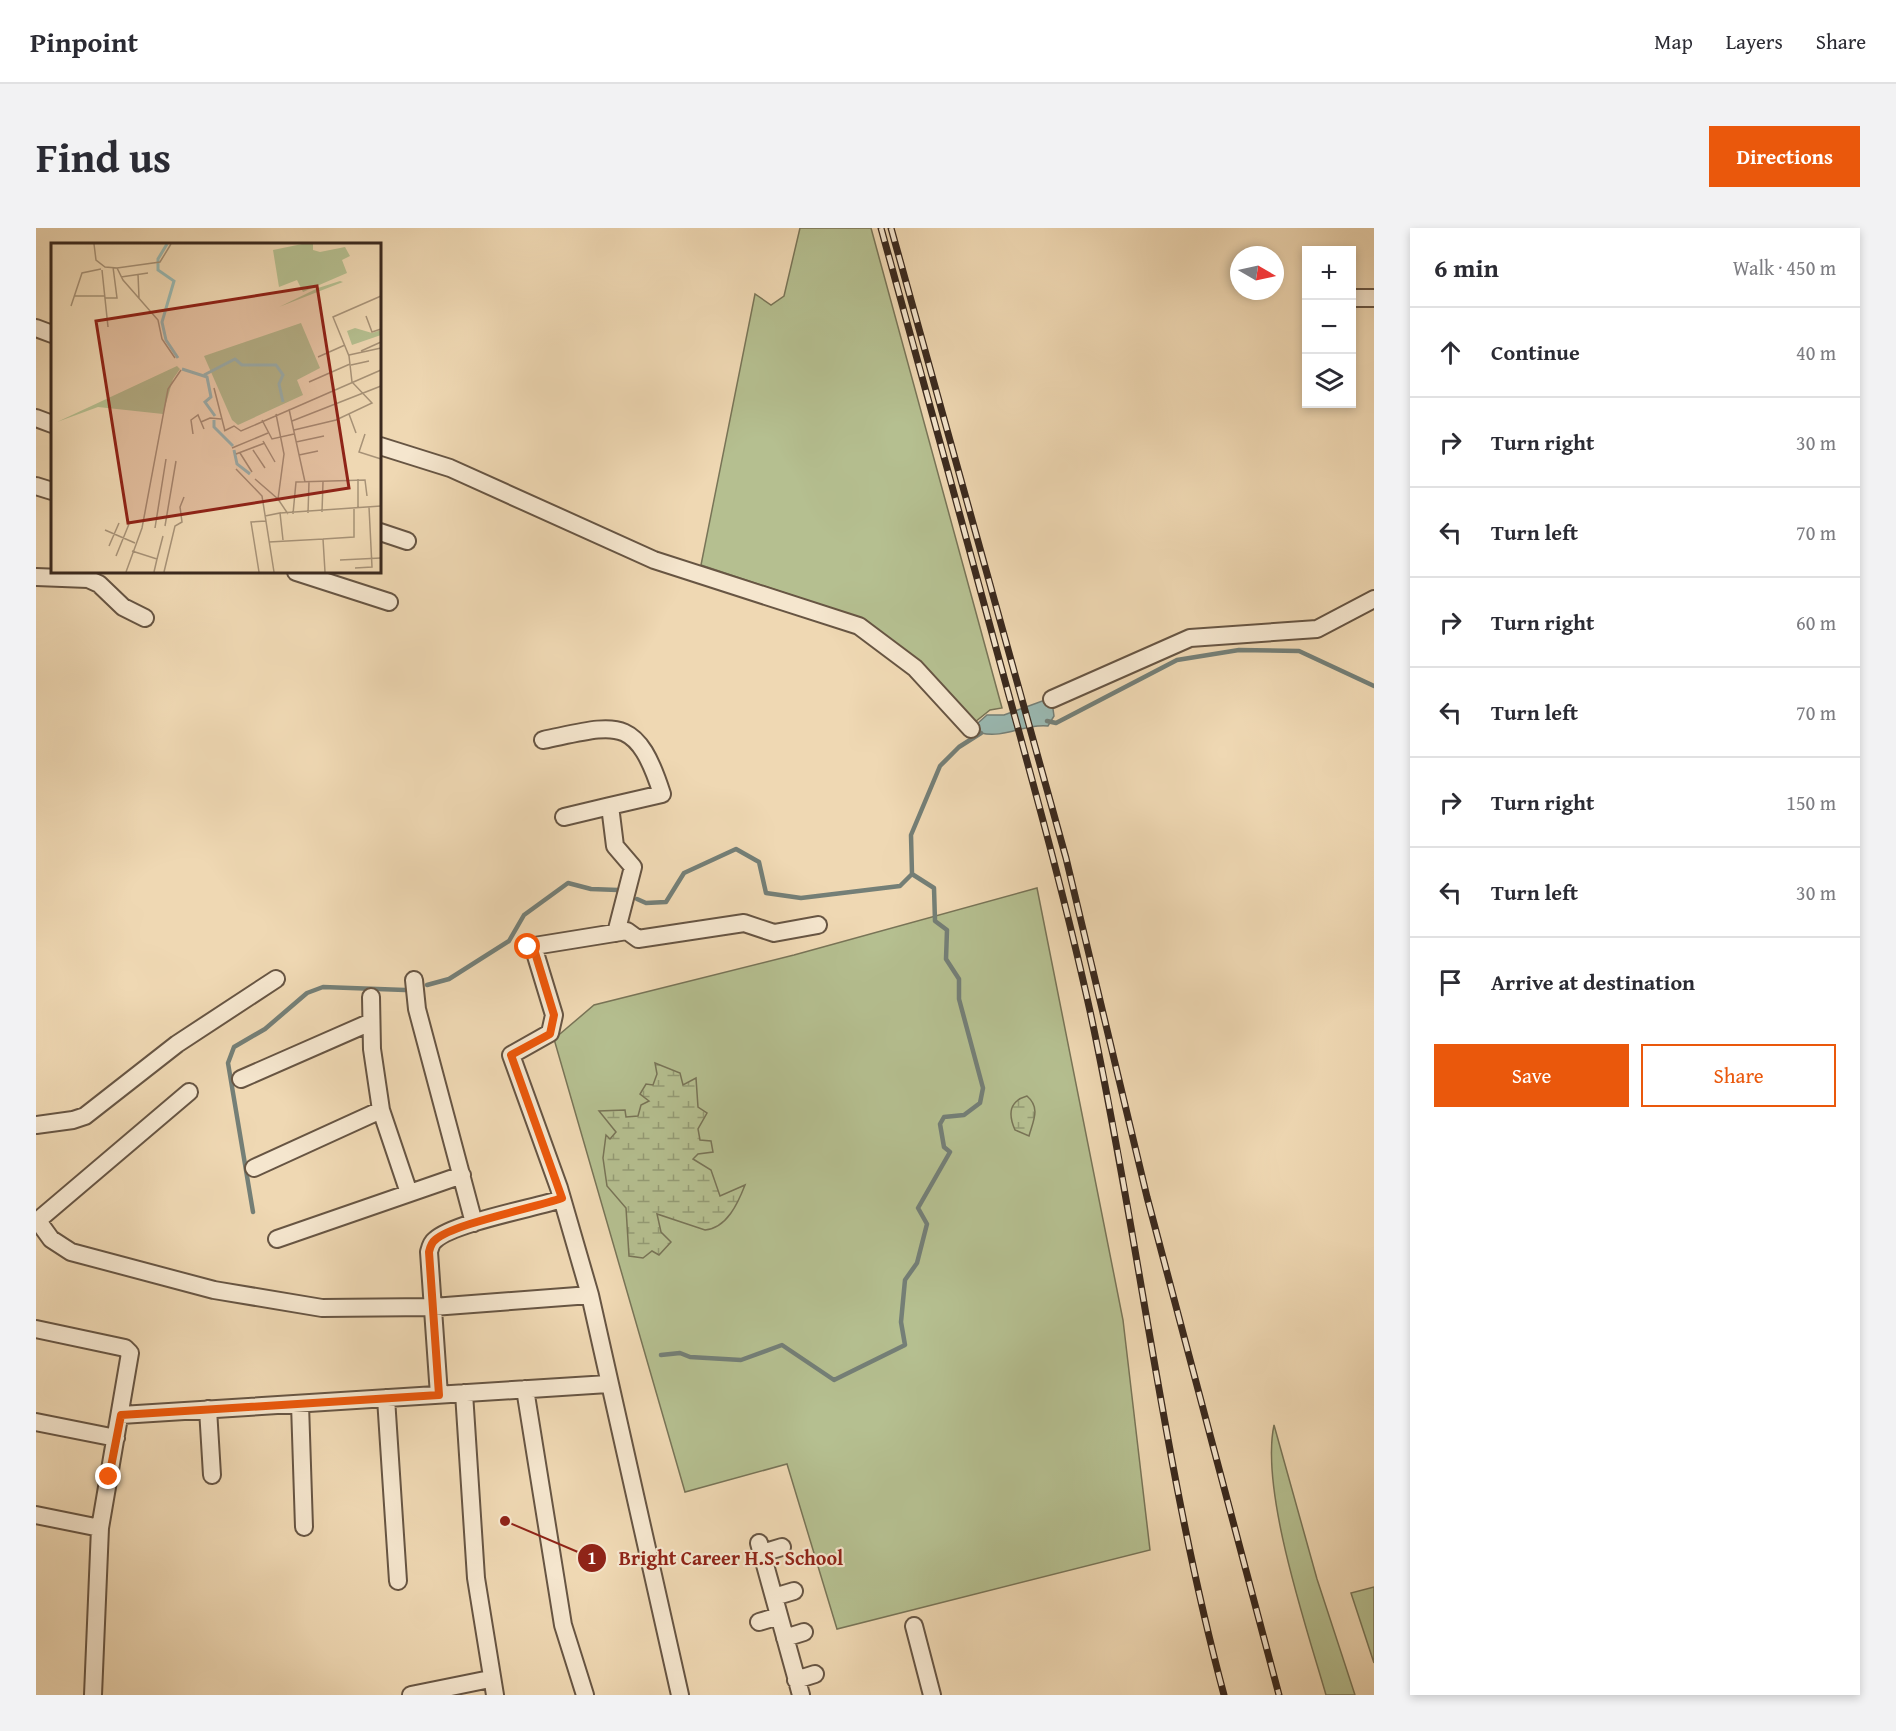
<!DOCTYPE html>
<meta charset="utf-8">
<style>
:root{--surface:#fff;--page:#f2f2f3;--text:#2b2b33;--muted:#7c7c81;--line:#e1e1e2;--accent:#ea580c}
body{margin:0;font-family:"Gentium Book Plus",serif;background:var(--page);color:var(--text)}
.controls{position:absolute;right:18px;top:18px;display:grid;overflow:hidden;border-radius:0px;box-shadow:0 3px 9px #0003}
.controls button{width:54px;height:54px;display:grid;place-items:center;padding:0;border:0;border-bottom:2px solid var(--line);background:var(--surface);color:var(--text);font:30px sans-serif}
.compass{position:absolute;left:1194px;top:18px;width:54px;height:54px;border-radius:50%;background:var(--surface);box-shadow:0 3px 9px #0003;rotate:99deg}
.stop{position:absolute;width:18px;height:18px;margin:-14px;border:4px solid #ea580c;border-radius:50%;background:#fff}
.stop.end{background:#ea580c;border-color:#fff;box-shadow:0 2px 6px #0008}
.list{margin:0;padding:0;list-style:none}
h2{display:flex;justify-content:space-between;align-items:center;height:78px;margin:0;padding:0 24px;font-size:26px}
h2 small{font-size:20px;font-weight:400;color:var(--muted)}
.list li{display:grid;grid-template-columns:39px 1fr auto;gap:18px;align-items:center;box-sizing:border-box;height:90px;padding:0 24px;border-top:2px solid var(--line)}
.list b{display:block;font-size:22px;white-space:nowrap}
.list em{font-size:20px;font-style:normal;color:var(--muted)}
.actions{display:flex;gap:12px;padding:18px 24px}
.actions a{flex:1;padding:14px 0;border:2px solid var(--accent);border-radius:0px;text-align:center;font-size:21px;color:var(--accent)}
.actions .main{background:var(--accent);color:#fff}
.icon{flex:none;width:33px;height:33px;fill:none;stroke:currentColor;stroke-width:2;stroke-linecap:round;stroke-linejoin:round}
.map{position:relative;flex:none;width:1338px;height:1467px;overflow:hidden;border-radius:0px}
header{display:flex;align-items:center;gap:36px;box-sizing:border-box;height:84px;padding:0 30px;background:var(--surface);border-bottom:2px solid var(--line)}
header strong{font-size:28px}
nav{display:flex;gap:33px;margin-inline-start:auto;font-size:21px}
.intro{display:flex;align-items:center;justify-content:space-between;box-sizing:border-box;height:144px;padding:0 36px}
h1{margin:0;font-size:42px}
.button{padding:15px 27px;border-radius:0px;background:var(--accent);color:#fff;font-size:21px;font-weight:700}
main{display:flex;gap:36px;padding:0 36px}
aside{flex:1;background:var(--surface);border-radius:0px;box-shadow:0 3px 9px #0003}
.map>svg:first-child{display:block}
.green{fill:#b5bf90;stroke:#787457;stroke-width:1.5}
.wetland{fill:url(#wetland-marsh);stroke:#787457;stroke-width:1.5}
.water{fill:#9ab9b2;stroke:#747f77;stroke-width:1.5}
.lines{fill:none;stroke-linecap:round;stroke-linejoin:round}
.stream{stroke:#747f77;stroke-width:4.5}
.minor-casing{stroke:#675543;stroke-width:20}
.minor{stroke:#f5e6ce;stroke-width:16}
.rail-casing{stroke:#3a291e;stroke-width:7}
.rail{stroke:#f5e6ce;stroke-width:4.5;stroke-dasharray:14;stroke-linecap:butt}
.route{stroke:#ea580c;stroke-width:8}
.inset-river{fill:none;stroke:#9ab9b2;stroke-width:3}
.inset-road{fill:none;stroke:#a79277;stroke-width:1.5}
.view{fill:#8f2418;fill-opacity:0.15;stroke:#8f2418;stroke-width:3}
.inset-edge{fill:none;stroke:#3a291e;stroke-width:3}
.leader{fill:none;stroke:#8f2418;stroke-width:2}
.callout-dot{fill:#8f2418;stroke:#f5e6ce;stroke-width:2}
.mark-label{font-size:18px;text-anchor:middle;font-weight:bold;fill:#fff}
.callout-label{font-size:20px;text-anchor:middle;font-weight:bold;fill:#8f2418;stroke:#f5e6ce;stroke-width:4.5;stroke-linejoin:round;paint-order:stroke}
</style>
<header>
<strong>Pinpoint</strong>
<nav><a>Map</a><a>Layers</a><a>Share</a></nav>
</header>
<div class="intro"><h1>Find us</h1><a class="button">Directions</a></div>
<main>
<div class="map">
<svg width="1338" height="1467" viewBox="0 0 1338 1467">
<defs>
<pattern id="wetland-marsh" width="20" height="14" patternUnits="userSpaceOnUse" patternTransform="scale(1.5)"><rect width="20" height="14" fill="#b5bf90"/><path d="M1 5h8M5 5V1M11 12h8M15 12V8" fill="none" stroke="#949b75"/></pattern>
</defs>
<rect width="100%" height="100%" fill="#efd8b3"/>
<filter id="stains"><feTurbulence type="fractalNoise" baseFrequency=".00333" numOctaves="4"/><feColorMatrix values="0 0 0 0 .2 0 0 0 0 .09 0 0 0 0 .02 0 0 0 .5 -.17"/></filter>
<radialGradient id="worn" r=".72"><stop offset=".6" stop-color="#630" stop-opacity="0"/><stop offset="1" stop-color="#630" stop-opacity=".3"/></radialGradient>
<path class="green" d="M764,0H835L966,480L954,482L939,494L885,439L830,392L665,337L719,66L735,77L748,68Z
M1001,660L1087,1092L1114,1322L801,1401L751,1236L649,1264L518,811L558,777L758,727Z
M1238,1197L1281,1351L1319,1467H1290C1271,1401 1224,1263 1238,1197Z
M1338,1359V1435L1315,1365Z"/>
<path class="wetland" d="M619,835L644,845L647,857L660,850L662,879L671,885L662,901L664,912L675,913L677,924L662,926L657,931L675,942L684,968L709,957C702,975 691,1000 669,1002L621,986L625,1004L635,1014L623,1027L616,1023L607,1030L593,1028L590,980L571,958L567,930L570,907L574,911L580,904L563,883L589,882L590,889L602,888L605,877L613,873L604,866L610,856L617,857L621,846Z
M991,868C1005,880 997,893 993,908L979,902C972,886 973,873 991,868Z"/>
<path class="water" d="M1009,472L1016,474L1018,488L1012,498C989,495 968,511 945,505L942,495L951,487H968Z"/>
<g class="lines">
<path class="stream" d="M1011,493L1020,495L1141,432L1203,422L1263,423L1338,458
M601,671L610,675L630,674L648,645L700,621L723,634L730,665L765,670L864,658L876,646L875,607L904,538L923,519L945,505
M391,757L413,751L473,713L488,687L532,655L555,661L582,662
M217,984L192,835L198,819L229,801L271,765L287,759L369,762
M625,1127L644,1125L654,1129L705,1132L746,1117L798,1152L869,1117L865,1094L869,1052L881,1035L891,996L882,980L914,924L908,919L904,896L908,889L928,887L944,875L947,860L923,771V751L910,731L911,702L899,693L898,660L876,646"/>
<g class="minor-casing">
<path id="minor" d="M1316,70H1338
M0,100L16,106
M0,190L16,196
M344,218L414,240L618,332L823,398L879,440L935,501
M0,258L16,263
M344,304L371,313
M260,344L353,374
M0,349L52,351L63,356L87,379L109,390
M1016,471L1154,410L1281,401L1338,371
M507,512C580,497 600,485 626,566L574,578
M528,589L574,578L579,618L597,639L580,705
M497,718L518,787L514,805L475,827L523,960L554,1067L644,1467
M492,719L591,703L602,711L708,695L738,705L782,697
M378,752L381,781L438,995
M335,769L336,821L345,882L373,965
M205,851L335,794
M0,897L37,892L49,888L141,816L240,751
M218,940L345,882
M2,993L15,1011L35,1024L178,1062L286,1080L397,1079L554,1067
M0,994L153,864
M241,1011L426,947
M0,1101L89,1120L94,1125L64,1300L57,1467
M489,1161L527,1397L549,1467
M428,1165L440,1350L459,1467
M403,1167L393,1024C394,1020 395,1015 399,1012C417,995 498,980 526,971
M350,1170L362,1353
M264,1176L268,1299
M172,1181L176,1247
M85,1187L572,1156
M0,1194L80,1210
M0,1287L64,1300
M723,1315L765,1467
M726,1325L746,1319
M738,1369L758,1363
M723,1394L743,1388
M878,1398L896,1467
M749,1410L768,1404
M760,1452L779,1446
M375,1467L454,1451"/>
</g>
<use href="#minor" class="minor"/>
<g class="rail-casing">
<path id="rail" d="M845,0C885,144 924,287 963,431C995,548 1028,665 1054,783C1103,1010 1128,1243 1188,1467
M855,0L1030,630L1111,969L1243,1467"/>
</g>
<use href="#rail" class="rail"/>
</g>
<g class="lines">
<path class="route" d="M73,1249L85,1187L403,1167L393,1024C394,1020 395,1015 399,1012C416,996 498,980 526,970L475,827L514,806L518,787L497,718L492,719"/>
</g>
<g transform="translate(15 15)">
<rect width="330" height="330" fill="#efd8b3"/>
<path d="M251,1H262V7L269,9L294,4L299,13L291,17L296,30L252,49L246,37L228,44L222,7ZM289,38L292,39L228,64L267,45ZM250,80L269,125L246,137L252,152L187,182L181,177L153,113ZM304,85L321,90L330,87V92L301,102L296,88ZM126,123L129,126L122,136L112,171L47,164L6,179Z" fill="#b5bf90"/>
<path d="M204,150L212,154L211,162L215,160L218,166L197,174V168L188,167L189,160L202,158L207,154Z" fill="#b5bf90"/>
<path class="inset-river" d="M116,1L107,16V27L123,38L111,79L115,97L127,115M131,126L156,134L160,154L154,159L164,173M153,132L184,116L191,122H225L232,132L228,141L232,159M163,177V184L182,203M183,207L186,221L199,231"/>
<path class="inset-road" d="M43,1L45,17L54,24L66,25L72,37L107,77L111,96L124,115M66,25L109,19L120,1M51,27L57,84M87,31L88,55M70,34L97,30M24,53H54M54,55H66L62,24M20,63L31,30L50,26M315,73L321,89L330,86M310,108L330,99M298,112L330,105M267,114L294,102M300,122L318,118M258,139L299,121M163,145L174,188M238,166L254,239M225,171L233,211L227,256M298,171L305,190M211,177L221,196L243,191M241,178L330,143M153,186L150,179L159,175L170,176M243,187L285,177L321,160L301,139L298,113L282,74L330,53M173,188L183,183L190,188L330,127M142,191L140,177L147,172L150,179M314,191L308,209L330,216M212,198L224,219M245,199L273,193M181,205L217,190M202,207L214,225M189,210L201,229M185,211L214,200M248,212L267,208M185,226L211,253L223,329M204,236L227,256L237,271M307,236V265M271,269L272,239M229,270L330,263M257,270L258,239M242,271L245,239L314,237L316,253M214,273L229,270L232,297M114,283L125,218M104,285L115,216M54,287L84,300M272,296L303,294V266M218,299L272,296L274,329M58,303L68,280M81,308L106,316L103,329M65,313L78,281M106,316L112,293M289,317L330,315M304,325L321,324L318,264M75,329L91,285L117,146L130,127M113,329L124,283L131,279L129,264L133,254M208,329L200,279L215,278"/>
<path class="view" d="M266,43L298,245L77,280L45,78Z"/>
<rect width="330" height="330" class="inset-edge"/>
</g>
<path class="leader" d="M469 1293L556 1330"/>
<g class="callout-dot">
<circle cx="469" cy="1293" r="6"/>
<circle cx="556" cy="1330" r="15"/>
</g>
<g class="mark-label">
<text x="556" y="1336">1</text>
</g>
<g class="callout-label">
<text x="695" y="1337">Bright Career H.S. School</text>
</g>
<rect width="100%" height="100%" filter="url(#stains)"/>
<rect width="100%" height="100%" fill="url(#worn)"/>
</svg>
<div class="controls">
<button>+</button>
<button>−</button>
<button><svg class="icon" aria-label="layers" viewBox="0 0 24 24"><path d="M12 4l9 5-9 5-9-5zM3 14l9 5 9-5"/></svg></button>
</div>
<svg class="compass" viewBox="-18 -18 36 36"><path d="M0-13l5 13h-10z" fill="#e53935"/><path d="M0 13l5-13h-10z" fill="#7c7c81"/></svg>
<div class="stop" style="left:492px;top:719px"></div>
<div class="stop end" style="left:73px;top:1249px"></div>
</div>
<aside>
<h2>6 min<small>Walk · 450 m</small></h2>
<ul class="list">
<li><svg class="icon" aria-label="ahead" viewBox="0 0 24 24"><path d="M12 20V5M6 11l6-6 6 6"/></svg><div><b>Continue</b></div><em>40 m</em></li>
<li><svg class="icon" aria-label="right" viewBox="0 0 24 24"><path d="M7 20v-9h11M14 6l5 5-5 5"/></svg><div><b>Turn right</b></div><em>30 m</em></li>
<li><svg class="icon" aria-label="left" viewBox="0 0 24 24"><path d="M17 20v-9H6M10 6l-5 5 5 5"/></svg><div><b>Turn left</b></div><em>70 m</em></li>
<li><svg class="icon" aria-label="right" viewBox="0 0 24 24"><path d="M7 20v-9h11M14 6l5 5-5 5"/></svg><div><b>Turn right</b></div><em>60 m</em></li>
<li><svg class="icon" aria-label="left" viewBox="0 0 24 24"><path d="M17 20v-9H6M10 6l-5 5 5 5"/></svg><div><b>Turn left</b></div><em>70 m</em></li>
<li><svg class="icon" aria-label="right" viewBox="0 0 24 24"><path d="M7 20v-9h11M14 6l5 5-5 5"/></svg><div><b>Turn right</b></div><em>150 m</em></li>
<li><svg class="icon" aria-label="left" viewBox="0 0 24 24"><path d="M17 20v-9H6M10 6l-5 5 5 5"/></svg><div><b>Turn left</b></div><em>30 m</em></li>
<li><svg class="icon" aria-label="arrive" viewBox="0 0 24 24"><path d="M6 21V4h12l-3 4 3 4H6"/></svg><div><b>Arrive at destination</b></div></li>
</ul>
<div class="actions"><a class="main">Save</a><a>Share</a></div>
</aside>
</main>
